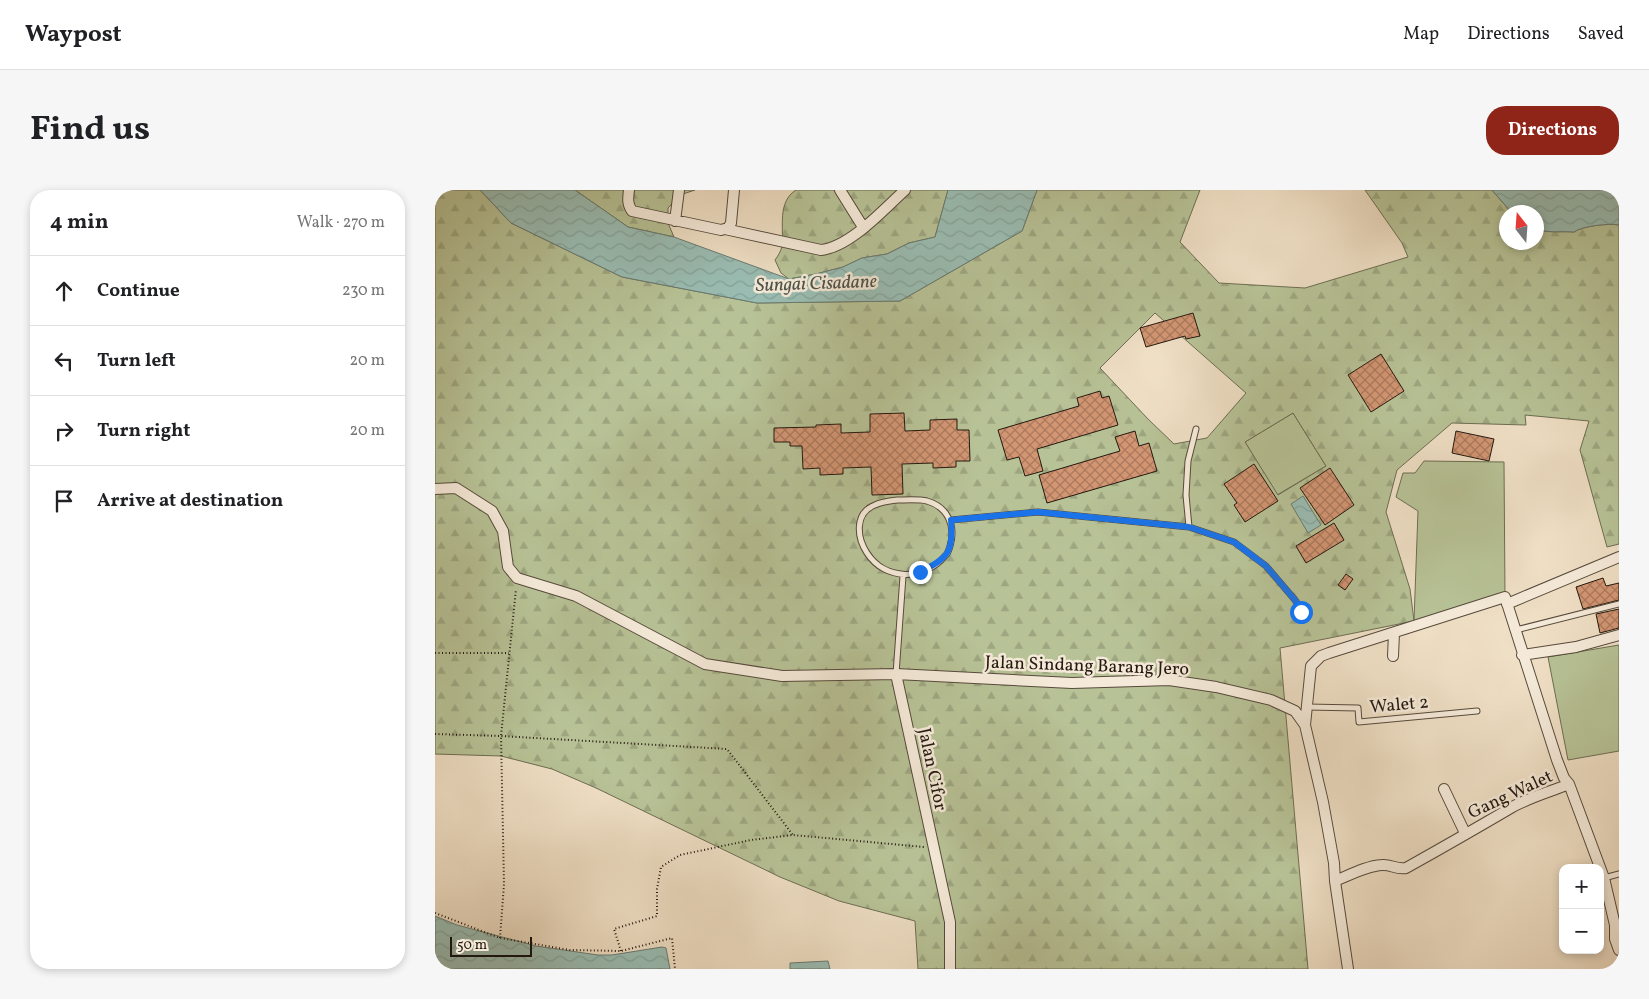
<!DOCTYPE html>
<meta charset="utf-8">
<style>
:root{--surface:#fff;--page:#f6f6f6;--text:#202124;--muted:#757577;--line:#e0e0e0;--accent:#8f2418}
body{margin:0;font-family:Vollkorn,serif;background:var(--page);color:var(--text)}
.controls{position:absolute;right:15px;bottom:15px;display:grid;overflow:hidden;border-radius:10px;box-shadow:0 2px 8px #0003}
.controls button{width:45px;height:45px;display:grid;place-items:center;padding:0;border:0;border-bottom:1px solid var(--line);background:var(--surface);color:var(--text);font:25px sans-serif}
.compass{position:absolute;left:1064px;top:15px;width:45px;height:45px;border-radius:50%;background:var(--surface);box-shadow:0 2px 8px #0003;rotate:343deg}
.scale{position:absolute;left:15px;bottom:12px;width:82px;box-sizing:border-box;padding-left:5px;border:2px solid #23180f;border-top:0;font-size:14px;line-height:18px;white-space:nowrap;color:#23180f;-webkit-text-stroke:4px #f5ead9;paint-order:stroke}
.stop{position:absolute;width:15px;height:15px;margin:-11px;border:4px solid #1a73e8;border-radius:50%;background:#fff}
.stop.end{background:#1a73e8;border-color:#fff;box-shadow:0 1px 5px #0008}
.list{margin:0;padding:0;list-style:none}
h2{display:flex;justify-content:space-between;align-items:center;height:65px;margin:0;padding:0 20px;font-size:21px}
h2 small{font-size:16px;font-weight:400;color:var(--muted)}
.list li{display:grid;grid-template-columns:32px 1fr auto;gap:15px;align-items:center;box-sizing:border-box;height:70px;padding:0 20px;border-top:1px solid var(--line)}
.list b{display:block;font-size:19px;white-space:nowrap}
.list em{font-size:16px;font-style:normal;color:var(--muted)}
.icon{flex:none;width:28px;height:28px;fill:none;stroke:currentColor;stroke-width:2;stroke-linecap:round;stroke-linejoin:round}
.map{position:relative;flex:none;width:1184px;height:779px;overflow:hidden;border-radius:20px}
header{display:flex;align-items:center;gap:30px;box-sizing:border-box;height:70px;padding:0 25px;background:var(--surface);border-bottom:1px solid var(--line)}
header strong{font-size:24px}
nav{display:flex;gap:28px;margin-inline-start:auto;font-size:18px}
.intro{display:flex;align-items:center;justify-content:space-between;box-sizing:border-box;height:120px;padding:0 30px}
h1{margin:0;font-size:35px}
.button{padding:12px 22px;border-radius:20px;background:var(--accent);color:#fff;font-size:18px;font-weight:700}
main{display:flex;gap:30px;padding:0 30px}
aside{flex:1;background:var(--surface);border-radius:20px;box-shadow:0 2px 8px #0003}
.map>svg:first-child{display:block}
.grass{fill:#b7c296;stroke:#6d6d52}
.forest{fill:url(#forest-firs);stroke:#6d6d52;fill-rule:evenodd}
.water{fill:url(#water-waves);stroke:#6a7b71}
.building{fill:url(#building-cross-hatch);stroke:#23180f}
.lines{fill:none;stroke-linecap:round;stroke-linejoin:round}
.service-casing{stroke:#564a3c;stroke-width:7}
.minor-casing{stroke:#564a3c;stroke-width:12}
.path{stroke:#23180f;stroke-width:2;stroke-dasharray:1 2.5;stroke-linecap:butt}
.service{stroke:#f5ead9;stroke-width:5}
.minor{stroke:#f5ead9;stroke-width:10}
.route{stroke:#1a73e8;stroke-width:6}
.labels{text-anchor:middle;stroke-width:5;stroke-linejoin:round;paint-order:stroke}
.street-label{font-size:18px;fill:#23180f;stroke:#f5ead9}
.water-label{font-size:19px;font-style:italic;fill:#4d5248;stroke:#f5ead9}
</style>
<header>
<strong>Waypost</strong>
<nav><a>Map</a><a>Directions</a><a>Saved</a></nav>
</header>
<div class="intro"><h1>Find us</h1><a class="button">Directions</a></div>
<main>
<aside>
<h2>4 min<small>Walk · 270 m</small></h2>
<ul class="list">
<li><svg class="icon" aria-label="ahead" viewBox="0 0 24 24"><path d="M12 20V5M6 11l6-6 6 6"/></svg><div><b>Continue</b></div><em>230 m</em></li>
<li><svg class="icon" aria-label="left" viewBox="0 0 24 24"><path d="M17 20v-9H6M10 6l-5 5 5 5"/></svg><div><b>Turn left</b></div><em>20 m</em></li>
<li><svg class="icon" aria-label="right" viewBox="0 0 24 24"><path d="M7 20v-9h11M14 6l5 5-5 5"/></svg><div><b>Turn right</b></div><em>20 m</em></li>
<li><svg class="icon" aria-label="arrive" viewBox="0 0 24 24"><path d="M6 21V4h12l-3 4 3 4H6"/></svg><div><b>Arrive at destination</b></div></li>
</ul>
</aside>
<div class="map">
<svg width="1184" height="779" viewBox="0 0 1184 779">
<defs>
<pattern id="forest-firs" width="22" height="20" patternUnits="userSpaceOnUse" patternTransform="scale(1.25)"><rect width="22" height="20" fill="#b7c296"/><path d="M5 1l3.5 6h-7zM16 11l3.5 6h-7z" fill="#9da680"/></pattern>
<pattern id="water-waves" width="16" height="10" patternUnits="userSpaceOnUse" patternTransform="scale(1.25)"><rect width="16" height="10" fill="#9abdb3"/><path d="M0 5q4-4 8 0t8 0" fill="none" stroke="#84a299"/></pattern>
<pattern id="building-cross-hatch" width="8" height="8" patternUnits="userSpaceOnUse" patternTransform="scale(1.25)"><rect width="8" height="8" fill="#d39673"/><path d="M0 0l8 8M0 8l8-8" fill="none" stroke="#ab795d"/></pattern>
</defs>
<rect width="100%" height="100%" fill="#efdfc5"/>
<filter id="stains"><feTurbulence type="fractalNoise" baseFrequency=".004" numOctaves="4"/><feColorMatrix values="0 0 0 0 .2 0 0 0 0 .09 0 0 0 0 .02 0 0 0 .5 -.17"/></filter>
<radialGradient id="worn" r=".72"><stop offset=".6" stop-color="#630" stop-opacity="0"/><stop offset="1" stop-color="#630" stop-opacity=".3"/></radialGradient>
<path class="grass" d="M858,223L891,276L842,305L810,252Z
M989,271L1069,272L1070,407L979,431L983,321L961,307L968,283H980Z
M1184,455V561L1133,570L1113,467Z"/>
<path class="forest" d="M0,0H45L76,33L187,87L322,113L465,111L587,41L602,0H765L745,52L784,93L870,98L973,67L967,53L930,0H1057L1076,22H1072V52H1102V34L1104,40C1116,43 1127,41 1139,42C1147,36 1174,33 1184,35V354L1172,357L1145,260L1154,231L1090,225L1091,235L1017,233L962,280L951,322L975,399L979,431L845,458L873,779H483L480,731L404,711L345,687L161,598L117,579L66,566L0,564ZM720,123L811,203L772,248L739,254L713,229L665,178ZM858,223L891,276L843,305L810,252Z
M140,0H260L245,5L233,18V33L239,47L193,37Z
M361,0H513L500,47L474,53L452,64L427,68L408,77L381,84L354,89L346,83L340,70C343,66 346,61 347,56C349,37 342,12 361,0Z"/>
<path class="water" d="M45,0H140L193,37L239,47L354,89L381,84L408,77L427,68L452,64L474,53L500,47L513,0H602L587,41L465,111L322,113L187,87L76,33Z
M1057,0H1184V35C1174,33 1147,36 1139,42C1127,41 1116,43 1104,40L1102,34V22H1099L1094,17L1089,16L1085,22H1076Z
M868,306L886,335L873,343L856,314Z
M0,726L22,735L101,756L163,765H177L227,757L231,758L235,779H0Z
M393,771L395,779H355V773Z"/>
<path class="building" d="M758,123L765,146L751,149L750,146L711,157L705,138Z
M946,164L969,201L936,222L913,185Z
M665,201L667,208L674,206L683,235L602,259L608,281L590,286L584,267L572,270L563,240L644,216L642,208Z
M469,223L470,241L495,240V230L522,229V240H534L535,271H521V277L498,278V273L467,274L468,304L437,305L436,277L408,278V284L385,285V278L368,279L367,256H355V252H339V238L381,237V235L406,234V243L435,242V224Z
M700,241L704,256L714,253L722,281L612,313L604,285L685,261L680,247Z
M1021,241L1059,249L1054,271L1017,263Z
M819,274L843,311L810,332L799,315L802,313L789,294Z
M895,278L919,315L890,335L865,298Z
M899,333L909,350L871,373L861,356Z
M911,384L918,389L910,400L903,395Z
M1168,388L1171,396L1184,393V410L1148,419L1141,397Z
M1184,419V438L1165,443L1161,424Z"/>
<g class="lines">
<g class="service-casing">
<path id="service" d="M462,310C471,310 484,309 492,311C513,317 521,336 515,356C514,359 513,364 510,366C489,391 450,391 432,363C422,348 419,323 440,315C446,312 455,311 462,310Z
M516,330L603,322L754,337L799,352L831,376L860,410L864,416L866,423
M754,337L751,305L753,271L761,239
M1081,440L1184,414
M461,484L468,386
M872,517L923,518L924,532L1042,521
M1169,688L1184,684"/>
</g>
<g class="minor-casing">
<path id="minor" d="M194,0C193,8 192,14 197,21L286,40L293,38L296,33L299,0
M405,0L428,37
M240,31L244,0
M290,39L386,60C415,57 448,20 470,0
M0,299L21,298L57,321L68,341L73,377L82,388L141,406L270,474L347,486L461,484L637,493L734,490L781,497L836,510L860,521L870,535
M1072,414L1184,367
M1087,465L1141,457L1184,445
M958,466L959,443
M461,484L515,732V779
M1009,599L1030,643
M900,691C915,685 931,676 947,675C956,674 961,680 971,678C1005,659 1040,639 1074,619C1092,608 1115,602 1134,594
M913,779L900,691L899,673L888,612L870,535L876,476L886,466L894,463L1070,407L1122,570L1129,588L1134,594L1169,688L1180,735V749L1184,760"/>
</g>
<path class="path" d="M0,463H74
M0,544L66,546L292,559L358,645
M0,723L65,748L135,760L186,761L237,748L240,779
M65,748L69,694L66,546L81,399
M186,761L179,739L222,726V699L226,677L245,665L316,650L358,645L489,657"/>
<use href="#service" class="service"/>
<use href="#minor" class="minor"/>
</g>
<g class="lines">
<path class="route" d="M485,382C513,368 519,362 516,330L603,322L754,337L799,352L831,376L860,410L864,416L866,422"/>
</g>
<g class="labels">
<g class="street-label">
<text transform="translate(652 475) rotate(2)" y="6">Jalan Sindang Barang Jero</text>
<text transform="translate(964 514) rotate(-5)" y="6">Walet 2</text>
<text transform="translate(498 579) rotate(78)" y="6">Jalan Cifor</text>
<text transform="translate(1075 604) rotate(-25)" y="6">Gang Walet</text>
</g>
<g class="water-label">
<text transform="translate(381 92) rotate(-2)" y="7">Sungai Cisadane</text>
</g>
</g>
<rect width="100%" height="100%" filter="url(#stains)"/>
<rect width="100%" height="100%" fill="url(#worn)"/>
</svg>
<div class="controls">
<button>+</button>
<button>−</button>
</div>
<svg class="compass" viewBox="-18 -18 36 36"><path d="M0-13l5 13h-10z" fill="#e53935"/><path d="M0 13l5-13h-10z" fill="#757577"/></svg>
<div class="scale">50 m</div>
<div class="stop" style="left:866px;top:422px"></div>
<div class="stop end" style="left:485px;top:382px"></div>
</div>
</main>
